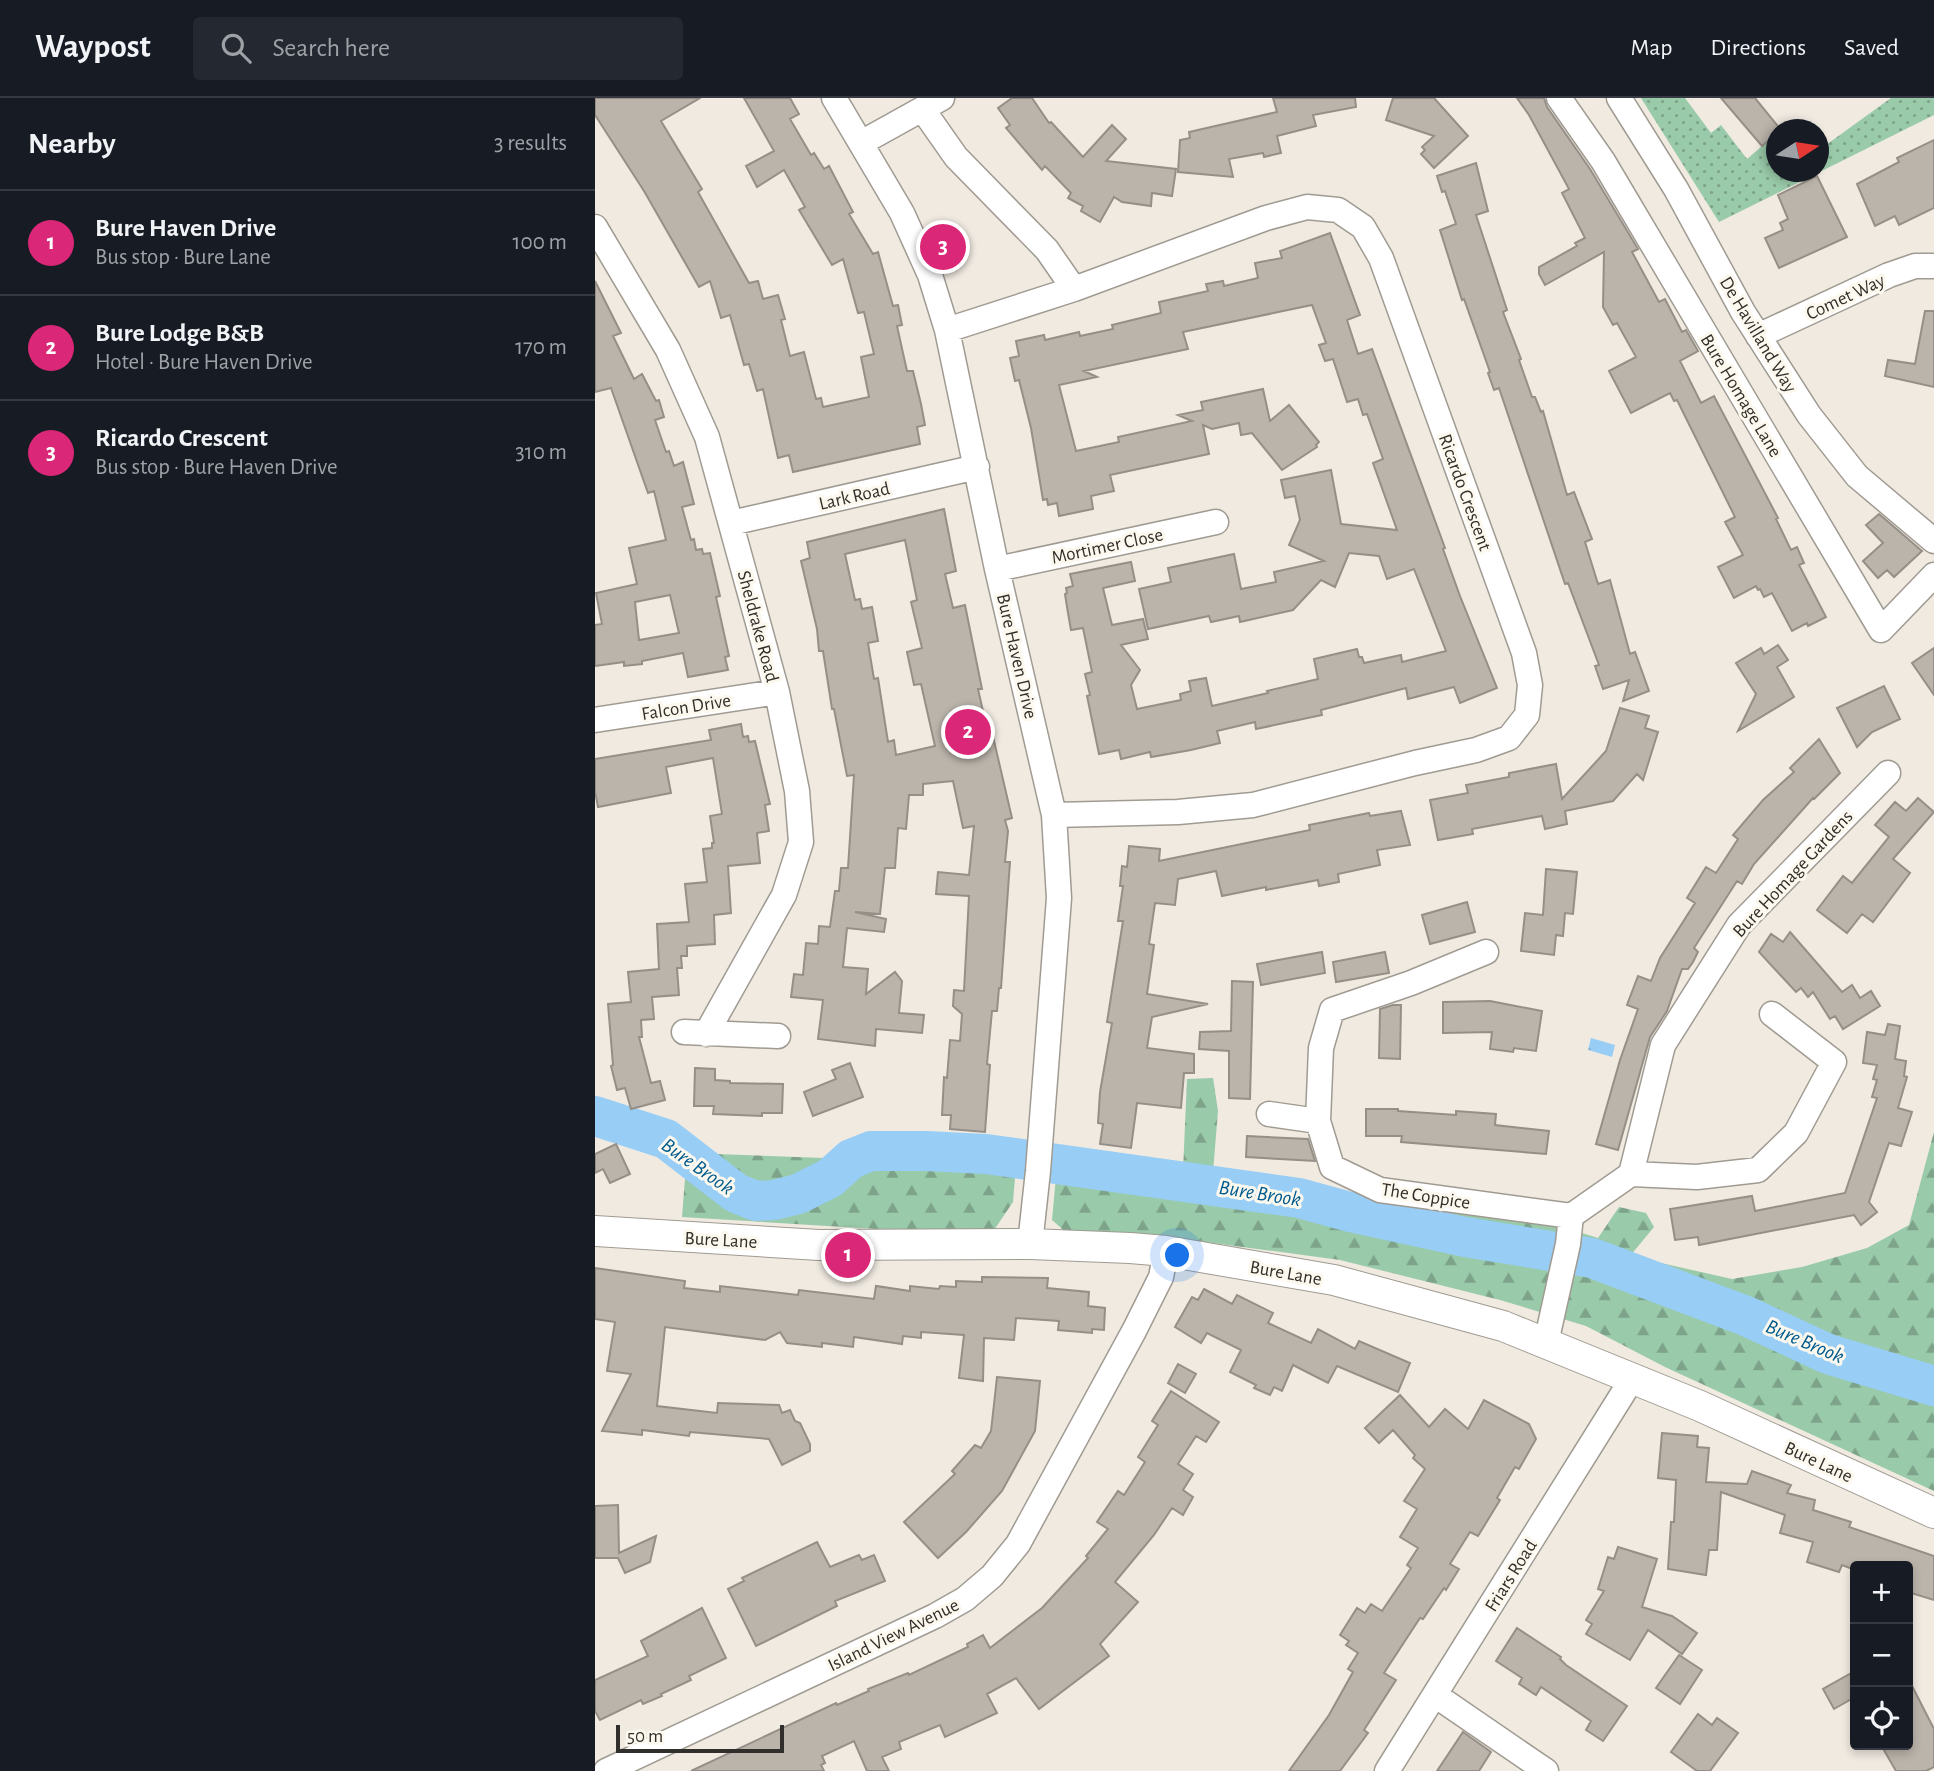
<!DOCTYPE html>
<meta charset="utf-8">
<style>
:root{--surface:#171b24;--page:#242831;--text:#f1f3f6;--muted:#9ea1a6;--line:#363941;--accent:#db2777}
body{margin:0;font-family:"Alegreya Sans",sans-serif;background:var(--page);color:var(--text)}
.controls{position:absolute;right:21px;bottom:21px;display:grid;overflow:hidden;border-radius:7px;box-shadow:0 4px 10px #0003}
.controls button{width:63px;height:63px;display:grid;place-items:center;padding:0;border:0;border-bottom:2px solid var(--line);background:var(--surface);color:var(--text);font:35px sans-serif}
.compass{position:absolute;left:1171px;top:21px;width:63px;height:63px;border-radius:50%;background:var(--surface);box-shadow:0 4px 10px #0003;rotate:78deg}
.scale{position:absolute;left:21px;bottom:18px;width:168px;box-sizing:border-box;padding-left:7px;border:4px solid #312f2b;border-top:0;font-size:19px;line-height:24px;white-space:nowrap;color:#312f2b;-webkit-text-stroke:5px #fdf8ee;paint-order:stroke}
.you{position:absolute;left:583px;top:1158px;width:24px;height:24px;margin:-18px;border:5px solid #fff;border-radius:50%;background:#1a73e8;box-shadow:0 0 0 10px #1a73e833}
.badge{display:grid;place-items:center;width:46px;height:46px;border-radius:50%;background:var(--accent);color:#fff;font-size:23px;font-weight:700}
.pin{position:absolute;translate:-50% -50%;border:4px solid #fff;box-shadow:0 2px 7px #0006}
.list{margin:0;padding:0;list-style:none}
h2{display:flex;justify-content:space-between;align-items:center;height:91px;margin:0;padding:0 28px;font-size:30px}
h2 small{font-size:23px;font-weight:400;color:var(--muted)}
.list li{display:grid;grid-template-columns:46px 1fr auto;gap:21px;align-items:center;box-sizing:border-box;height:105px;padding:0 28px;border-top:2px solid var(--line)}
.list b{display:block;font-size:26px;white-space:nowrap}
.list p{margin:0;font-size:23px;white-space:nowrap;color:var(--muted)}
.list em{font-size:23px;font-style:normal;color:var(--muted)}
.icon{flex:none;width:38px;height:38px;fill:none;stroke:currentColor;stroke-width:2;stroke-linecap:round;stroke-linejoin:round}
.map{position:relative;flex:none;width:1339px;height:1673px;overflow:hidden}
header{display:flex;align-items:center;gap:42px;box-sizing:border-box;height:98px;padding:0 35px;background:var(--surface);border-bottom:2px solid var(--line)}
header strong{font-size:33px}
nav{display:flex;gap:38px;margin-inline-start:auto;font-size:24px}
.search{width:490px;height:63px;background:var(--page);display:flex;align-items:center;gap:18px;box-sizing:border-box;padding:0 24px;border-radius:7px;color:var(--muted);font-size:26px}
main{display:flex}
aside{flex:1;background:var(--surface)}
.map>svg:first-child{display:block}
.grass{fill:url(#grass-dots)}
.forest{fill:url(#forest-firs)}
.water{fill:url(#water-ripples)}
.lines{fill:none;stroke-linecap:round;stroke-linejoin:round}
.river{stroke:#98cdf6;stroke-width:40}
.building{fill:#bbb4ab;stroke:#968f87;stroke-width:2;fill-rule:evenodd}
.minor-casing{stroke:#a09b92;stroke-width:27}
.tertiary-casing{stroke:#a09b92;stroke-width:32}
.minor{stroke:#fff;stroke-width:24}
.tertiary{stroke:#fff;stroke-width:30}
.labels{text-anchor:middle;stroke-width:6;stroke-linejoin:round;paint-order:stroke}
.street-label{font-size:19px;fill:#312f2b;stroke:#fdf8ee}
.water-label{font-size:21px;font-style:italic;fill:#005b8e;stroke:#fdf8ee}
</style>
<header>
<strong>Waypost</strong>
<div class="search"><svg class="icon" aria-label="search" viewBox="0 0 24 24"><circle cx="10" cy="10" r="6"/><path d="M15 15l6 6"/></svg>Search here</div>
<nav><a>Map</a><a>Directions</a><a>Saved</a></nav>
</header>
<main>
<aside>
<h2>Nearby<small>3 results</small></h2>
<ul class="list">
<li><span class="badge">1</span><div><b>Bure Haven Drive</b><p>Bus stop · Bure Lane</p></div><em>100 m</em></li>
<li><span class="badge">2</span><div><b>Bure Lodge B&amp;B</b><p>Hotel · Bure Haven Drive</p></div><em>170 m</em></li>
<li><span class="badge">3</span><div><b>Ricardo Crescent</b><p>Bus stop · Bure Haven Drive</p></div><em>310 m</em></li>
</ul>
</aside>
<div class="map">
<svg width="1339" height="1673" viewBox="0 0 1339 1673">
<defs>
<pattern id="grass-dots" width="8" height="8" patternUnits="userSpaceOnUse" patternTransform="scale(1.75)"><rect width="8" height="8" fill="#99caa9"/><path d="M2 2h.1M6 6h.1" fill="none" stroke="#7da48a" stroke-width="1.8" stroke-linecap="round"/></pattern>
<pattern id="forest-firs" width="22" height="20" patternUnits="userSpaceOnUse" patternTransform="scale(1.75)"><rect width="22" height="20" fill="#99caa9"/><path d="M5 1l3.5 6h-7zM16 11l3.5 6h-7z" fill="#7da48a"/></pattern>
<pattern id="water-ripples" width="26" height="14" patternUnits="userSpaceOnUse" patternTransform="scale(1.75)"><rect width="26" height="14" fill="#98cdf6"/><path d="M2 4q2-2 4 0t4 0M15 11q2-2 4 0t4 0" fill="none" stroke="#83b0d3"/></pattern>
</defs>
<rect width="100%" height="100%" fill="#f0eae1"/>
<path class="grass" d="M1046,0H1090L1116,35L1126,27L1152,61L1181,36L1182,74H1224V52L1296,0H1339V17L1124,124Z"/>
<path class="forest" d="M618,980L623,1013L618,1074L749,1100L942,1121L1003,1140L1024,1109L1051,1115L1059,1129L1035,1158L1137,1181L1207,1169L1272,1150L1314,1127L1339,1034V1393L1070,1269L991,1228L905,1202L745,1162L551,1136H473L457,1122L463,1058L588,1073L592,981Z
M92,1055L421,1067L418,1104L395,1138L87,1119Z"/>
<path class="water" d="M996,940L1020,947L1017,959L993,952Z"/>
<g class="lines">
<path class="river" d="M0,1018L71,1041L141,1095L161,1103L179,1102L203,1096L235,1080L256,1061L276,1053H331L391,1056L704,1100L755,1114L870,1139L997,1160L1151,1218L1233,1256L1339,1288"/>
</g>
<path class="building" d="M0,0H105L66,23L107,91L103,94L154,185L163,183L168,201L183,197L190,221L186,222L195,258L209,254L221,301L226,300L228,309L274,299L266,259L279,256L269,214L263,215L248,161L237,167L204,112L210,109L189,72L162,89L151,68L179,53L149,0H195L204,16L195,21L216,57L219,55L229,71L234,68L258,114L254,116L278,156L283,154L298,208L303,207L307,227L302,228L312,273H318L326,306L330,327L322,329L325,346L198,374L194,357L183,360L168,291L162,293L154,266L149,267L135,217L126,220L115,183L104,189L49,93L0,17Z
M417,0H437L454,25L456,24L488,59L517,27L531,41L511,63L581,71L577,98L557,95L556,108L527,104L519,99L505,124L486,113L488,108L473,100L476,95L450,68L447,72L411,30L415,27L403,10Z
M678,0H760L761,9L718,17L721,28L682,38L686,55L669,59L668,55L634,61L638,79L583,74L585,42L595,40L594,34L682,14Z
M798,0H839L873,38L839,70L826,56L830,52L827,49L839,38L791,22Z
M922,0H949L952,9L995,71L1043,151L1037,154L1064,204L1070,201L1087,234L1091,232L1103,253L1085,263L1106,305L1119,298L1183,420L1181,421L1196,452L1202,449L1209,465L1204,467L1231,519L1213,528L1212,525L1197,533L1177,495L1169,499L1165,491L1163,492L1161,488L1139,500L1123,469L1148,457L1130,424L1140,419L1082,302L1079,303L1075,295L1036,315L1014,273L1041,259L1022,225L1018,227L1008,209L1009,154L950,187L944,176V169L982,148L980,145L990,140L967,95L974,91L934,17Z
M1126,0H1160L1186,32H1181V36L1167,48Z
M1339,42V110L1304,127L1300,118L1280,128L1262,86L1304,64L1302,60Z
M881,65L893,113L881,117L912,212L908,214L926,261L924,262L937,299H940L946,314L948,313L972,397L979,394L997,441L990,444L1003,486L1015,482L1035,556L1040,554L1054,593L1028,603L1034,582L1008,591L1000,568L1004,567L973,485L970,486L904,290L899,292L893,275L895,274L869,201L867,202L845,132L861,126L850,93L847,94L842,78Z
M1222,78L1252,139L1184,170L1170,140L1188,132L1185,125L1193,121L1183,97Z
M735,135L765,217L752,222L763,256L777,251L850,450L848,451L865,498L902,590L865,605L859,589L813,601L811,590L726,612L727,617L661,631L660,624L622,633L625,645L596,652L556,659L555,654L526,661L524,652L504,656L492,598L495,597L490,576L497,574L488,530L476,532L473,515L470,496L472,495L471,490L478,488L475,476L536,464L540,483L508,490L517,527L548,521L553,541L526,547L545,572L536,587L542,611L586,602L585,596L596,593L594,583L611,580L617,608L673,595L672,593L723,581L719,561L762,551L764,559H767L769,565L806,557L807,564L851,553L819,471L792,481L784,458L754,455L740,489L726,482L698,512L645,524L644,518L616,524L614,518L553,531L544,491L576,484L573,470L639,456L646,491L681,484L679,474L729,463L694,447L705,422L700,398L690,400L686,382L736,372L746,426L802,432L778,365L788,361L772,316L768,317L763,301L752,304L738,261L730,263L724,247L731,245L717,207L588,234L593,251L489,273L502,279L464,287L481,353L524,344L523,339L597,323L583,317L608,312L606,304L668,291L675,323L694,307L724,344L721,347L722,349L687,372L657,335L646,337L644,325L617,331L608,327L614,356L515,377L519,393L496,398L498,411L464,418L462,405L453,407L452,401L448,402L436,330L424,282L420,283L415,260L424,258L421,243L449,237L450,242L484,234L485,238L518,231L517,227L566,215L564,204L613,193L611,186L628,183L629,188L663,180L660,165L687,160L685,153Z
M0,183L26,235L18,238L39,281L47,276L61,303L64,302L69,319L60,322L71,354L74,353L79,368L88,364L99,406L87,409L96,442L99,441L101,452L107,451L108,456L115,455L125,498L121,499L134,558L130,559L133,572L93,579L88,555L47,563V566L29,568V564L0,568V527L7,526L1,495L42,486L34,450L71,442L59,393L53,395L16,290L0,294ZM75,497L84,535L44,542L40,504Z
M1330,213H1339V289L1290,278L1293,262L1320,266Z
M349,411L361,473L350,476L358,510L370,507L387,591H383L392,631L396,630L417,720L410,722L413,733L410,764H415L406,890H404L402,913H397L392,966L395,967L390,1034L355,1031L356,1017H347L349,979L352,980L355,942L365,943L367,916L358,908L359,892L369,893L374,798L341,796L343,774L374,777L379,728L368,730L358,683L328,686V697H314L311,731L303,730L300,770H290L285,816L260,814L291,821L289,834L252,830L248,869L273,871L271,896L300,874L307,883L304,915L329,917L327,935L281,931L280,948L223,941L228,902L196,899L199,876L208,877L211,845L223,846L224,828L235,829L240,793H244L246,770H253L259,677L252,678L239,611H237L228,553H224L222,531L206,463L215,460L212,444ZM310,442L322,502L316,504L327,550L312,554L319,587L326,586L340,648L301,657L299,642L293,644L283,580L279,581L273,545L283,543L277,509L267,511L265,501L260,502L250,456Z
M1284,416L1327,453L1299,479L1292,472L1283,480L1268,463L1288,445L1271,427Z
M1183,547L1193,562L1182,569L1199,599L1143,633L1161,596L1141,565L1166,550L1169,556Z
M1339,550V597L1317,565Z
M1289,588L1305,621L1277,634L1262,649L1242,610Z
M1025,610L1054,618L1050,630L1063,634L1048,682L1042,676L1018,703L970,713L972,726L950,731L947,718L877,731L878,736L843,742L835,702L873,695L871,687L914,679V675L961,666L967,701L1011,653Z
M146,626L148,639L153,638L154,644L160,643L175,706L170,707L174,733L162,735L165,765L133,768L136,815L119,817L120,846L92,848V858H86L87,870H82L84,897L57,899L59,921L46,922L47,939H44L56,985L65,983L70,1002L36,1011L30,990L22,992L16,968L18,967L13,906L36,904L33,874L64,871L62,826L94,824L90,786L112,784L108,751L117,750V745H119L115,718L127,716L118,660L71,669L76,695L3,709L0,694V661L116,642L114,632Z
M1224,641L1245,675L1219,701L1218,700L1159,766L1147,786L1142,783L1099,850L1103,854L1098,864L1093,871H1087L1072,913L1055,939L1023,1052L1001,1046L1025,962L1043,911L1032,907L1043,878L1056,883L1065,860L1100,805L1092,800L1111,769L1121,775L1143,741L1138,737L1168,702L1199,674L1195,670Z
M1323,700L1339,714L1298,761L1315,775L1278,824L1267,816L1252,835L1222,812L1248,778L1257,785L1294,739L1280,727L1300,704L1311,713Z
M806,713L815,747L782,752L785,767L743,776L744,784L724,788L723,782L671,792V789L627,798L621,773L583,781L580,807L560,805L554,846L559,847L552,896L613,906L557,919L552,950L599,956V975H589L586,1010L542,1005L536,1050L505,1046L508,1026L503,1025L505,994L517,925L512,924L528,823H523L528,788H525L527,768L532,769L534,748L565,751L564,763L715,732L714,727L774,715L775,718Z
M951,771L982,774L978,816L970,815L968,838L961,837L959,857L926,853L930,815L948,817Z
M872,804L880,834L835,846L827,817Z
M1195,834L1247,894L1257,887L1265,900L1276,893L1285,908L1248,931L1240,918L1235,921L1218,894L1213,899L1206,890L1201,894L1164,854L1176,836L1188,844Z
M727,854L730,875L666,887L662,866Z
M790,854L794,875L741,884L738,864Z
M637,883L658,884L655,1001L634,1000V953L604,951L605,934L636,933Z
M895,903L947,913L941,953L919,950L918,954L895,951L897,934L848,935V904Z
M798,907H806L805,961L784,960L785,911Z
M1293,926L1305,928L1300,961L1311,963L1309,978L1312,979L1303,1010L1317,1014L1306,1048L1294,1045L1274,1104L1282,1114L1266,1127L1259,1117L1104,1147L1103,1139L1080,1142L1075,1111L1157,1098L1160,1113L1250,1095L1282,1000L1277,999L1282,982L1278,981L1282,967L1268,965L1272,934L1290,937Z
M255,965L268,999L218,1018L209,994L241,981L237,972Z
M100,970L120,971V982L135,983V985L188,986L187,1015H167V1018L118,1016L119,1008H99Z
M771,1011H803V1013L861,1017V1013L901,1016L900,1027L954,1033L951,1056L806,1044L807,1038H771Z
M652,1038L713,1041L720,1063L651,1059Z
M21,1046L35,1076L15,1085L8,1071L0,1075V1056Z
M0,1170L90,1183L89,1190L125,1194V1188L203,1197L204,1192L279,1201L281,1188L315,1193V1188L344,1191L345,1188L361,1189V1183L387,1184V1179L453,1180L452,1190L494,1194L493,1208L510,1210L509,1232L497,1231V1235L463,1232L464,1223L421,1220L419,1242L389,1240L388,1283L364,1280L369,1237L326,1234V1240L308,1238L307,1246L259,1239L258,1249L227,1245V1249L192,1245L185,1234L170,1242L70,1229L62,1308L122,1315L123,1305L184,1307L187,1315L195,1312L200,1323L205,1325L215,1346V1353L187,1367L174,1341L95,1334L94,1338L47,1332V1337L7,1333L36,1276L12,1273L20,1224L0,1221Z
M609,1191L637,1206L642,1197L678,1215L673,1225L716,1245L723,1231L760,1251L764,1243L815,1265L803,1294L742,1268L733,1285L698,1267L687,1293L679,1289L675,1297L659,1290L661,1287L635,1274L646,1252L612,1235L606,1245L580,1229L597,1199L603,1202Z
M583,1266L601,1276L590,1295L573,1285Z
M402,1279L445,1283L440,1333L407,1393L371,1434L343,1460L309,1424L360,1376L357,1373L380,1347L386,1350L396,1333Z
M576,1293L624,1324L611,1344L601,1338L583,1366L598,1376L588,1392L598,1399L588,1417L577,1410L559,1437L520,1484L543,1504L505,1546L514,1558L444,1611L421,1580L392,1596L402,1615L350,1639L345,1627L304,1644L306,1651L287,1659L294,1673H272L259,1643L227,1658L230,1665L226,1667L229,1673H96L241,1605L242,1607L274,1593L273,1591L313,1575L314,1577L373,1549L372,1546L388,1537L395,1550L447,1510L493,1460L491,1458L513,1431L502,1424L523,1393L529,1397L550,1364L543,1359L563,1327L557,1323Z
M805,1297L834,1329L850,1311L873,1331L889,1302L934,1326L941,1341L924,1371L920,1369L902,1400L905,1402L883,1438L875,1434L855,1466L864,1471L851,1492L849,1490L828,1521L825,1520L789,1575L801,1582L769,1632L773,1635L745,1673H694L734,1617L758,1574L753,1571L763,1555L751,1547L754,1543L745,1537L762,1510L770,1515L776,1506L787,1513L816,1470L812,1467L823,1450L805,1439L822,1411L809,1403L830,1371L818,1360L820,1357L798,1332L784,1345L770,1330Z
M1067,1335L1103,1338L1102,1349L1114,1350L1111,1384L1152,1386L1157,1373L1196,1387L1192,1395L1220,1402L1218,1412L1256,1424L1254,1429L1339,1458V1502L1313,1494V1468H1260V1472L1247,1467L1244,1474L1212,1464L1218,1444L1185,1435L1190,1417L1126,1394L1122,1452H1114L1111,1477L1073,1471L1076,1424H1079L1081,1382L1063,1380Z
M23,1407L24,1455L61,1438L55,1464L30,1475L23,1460H0V1408Z
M222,1444L235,1469L264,1457L267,1462L279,1457L290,1483L240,1503L242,1508L161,1548L133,1491L149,1483L147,1480Z
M1023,1449L1062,1461L1047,1509L1077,1518L1102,1535L1087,1556L1053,1532L1035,1562L991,1536L997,1526L991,1522L1009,1493L1003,1491L1013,1459L1019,1461Z
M107,1510L131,1560L94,1578L96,1582L66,1596L67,1598L48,1606L46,1602L5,1622L0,1613V1582L53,1558L46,1543Z
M922,1530L966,1559L965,1561L971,1567L1032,1608L1008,1643L991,1632L996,1623L946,1589L941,1597L924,1586L927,1580L901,1563Z
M1084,1557L1107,1572L1085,1606L1061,1590Z
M1260,1573V1599L1239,1611L1228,1591Z
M1313,1580L1339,1631V1669L1331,1673H1301L1286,1647H1313Z
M1103,1616L1117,1627L1122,1620L1143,1635L1115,1673H1102L1076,1654Z
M868,1634L896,1654L884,1673H842Z"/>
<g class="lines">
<g class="minor-casing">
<path id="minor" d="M239,0L307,115L335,177L352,232L402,471L459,717L464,800L443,1073L435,1146
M964,0L1008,63L1286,532L1339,477
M1024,0L1081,91L1148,214L1214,317L1262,378L1339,443
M328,12L361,59L452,152L479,191
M266,45L347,0
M0,129L73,252L112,339L182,594L202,693L206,744L189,797L111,936
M352,232L479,191L671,120L712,109L743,112L768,129L786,160L929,555L935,587L932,617L914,640L881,652L820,665L658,707L583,714L459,717
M1163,238L1294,177L1320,168H1339
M136,425L382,369
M402,471L621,424
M0,622L182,594
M891,854L816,885L737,912L726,950L723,1023L737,1069L785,1092L976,1118
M89,934L183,938
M674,1016L723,1023
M1036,1076L1102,1079L1163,1072L1201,1035L1239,964L1177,916
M951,1245L973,1146L976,1118L1036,1076L1068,947L1144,827L1293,675
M840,1597L951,1673
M11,1673L340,1518L370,1501L397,1478L423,1446L539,1233L566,1179L571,1153
M792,1673L1037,1281"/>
</g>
<g class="tertiary-casing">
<path id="tertiary" d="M0,1133L224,1147L435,1146L535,1150L571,1153L739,1182L908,1228L1105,1308L1339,1415"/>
</g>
<use href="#minor" class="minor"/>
<use href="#tertiary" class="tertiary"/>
</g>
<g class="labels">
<g class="street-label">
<text transform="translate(1250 198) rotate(-25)" y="7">Comet Way</text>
<text transform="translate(1164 236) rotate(59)" y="7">De Havilland Way</text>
<text transform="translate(1147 297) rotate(59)" y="7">Bure Homage Lane</text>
<text transform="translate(871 394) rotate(70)" y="7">Ricardo Crescent</text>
<text transform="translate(259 397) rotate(-13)" y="7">Lark Road</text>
<text transform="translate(512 447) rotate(-12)" y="7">Mortimer Close</text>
<text transform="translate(164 528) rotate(75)" y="7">Sheldrake Road</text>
<text transform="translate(423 558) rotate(77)" y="7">Bure Haven Drive</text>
<text transform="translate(91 608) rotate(-9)" y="7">Falcon Drive</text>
<text transform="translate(1197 775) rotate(-47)" y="7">Bure Homage Gardens</text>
<text transform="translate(831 1097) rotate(9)" y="7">The Coppice</text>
<text transform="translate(126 1141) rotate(3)" y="7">Bure Lane</text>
<text transform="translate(691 1174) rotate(10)" y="7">Bure Lane</text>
<text transform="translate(1224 1363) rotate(25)" y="7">Bure Lane</text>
<text transform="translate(915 1477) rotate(-58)" y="7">Friars Road</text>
<text transform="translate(298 1536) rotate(-26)" y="7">Island View Avenue</text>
</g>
<g class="water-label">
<text transform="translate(103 1068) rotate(35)" y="7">Bure Brook</text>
<text transform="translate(665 1095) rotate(9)" y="7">Bure Brook</text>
<text transform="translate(1210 1243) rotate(23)" y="7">Bure Brook</text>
</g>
</g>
</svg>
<div class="controls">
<button>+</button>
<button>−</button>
<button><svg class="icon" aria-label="locate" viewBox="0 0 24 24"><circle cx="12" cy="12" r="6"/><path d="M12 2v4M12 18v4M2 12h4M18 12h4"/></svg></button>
</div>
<svg class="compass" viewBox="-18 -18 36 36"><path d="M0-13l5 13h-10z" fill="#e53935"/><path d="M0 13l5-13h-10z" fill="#9ea1a6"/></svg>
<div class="scale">50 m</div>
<div class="you"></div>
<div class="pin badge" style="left:253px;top:1157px">1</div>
<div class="pin badge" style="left:373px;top:634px">2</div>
<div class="pin badge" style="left:348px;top:149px">3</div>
</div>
</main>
